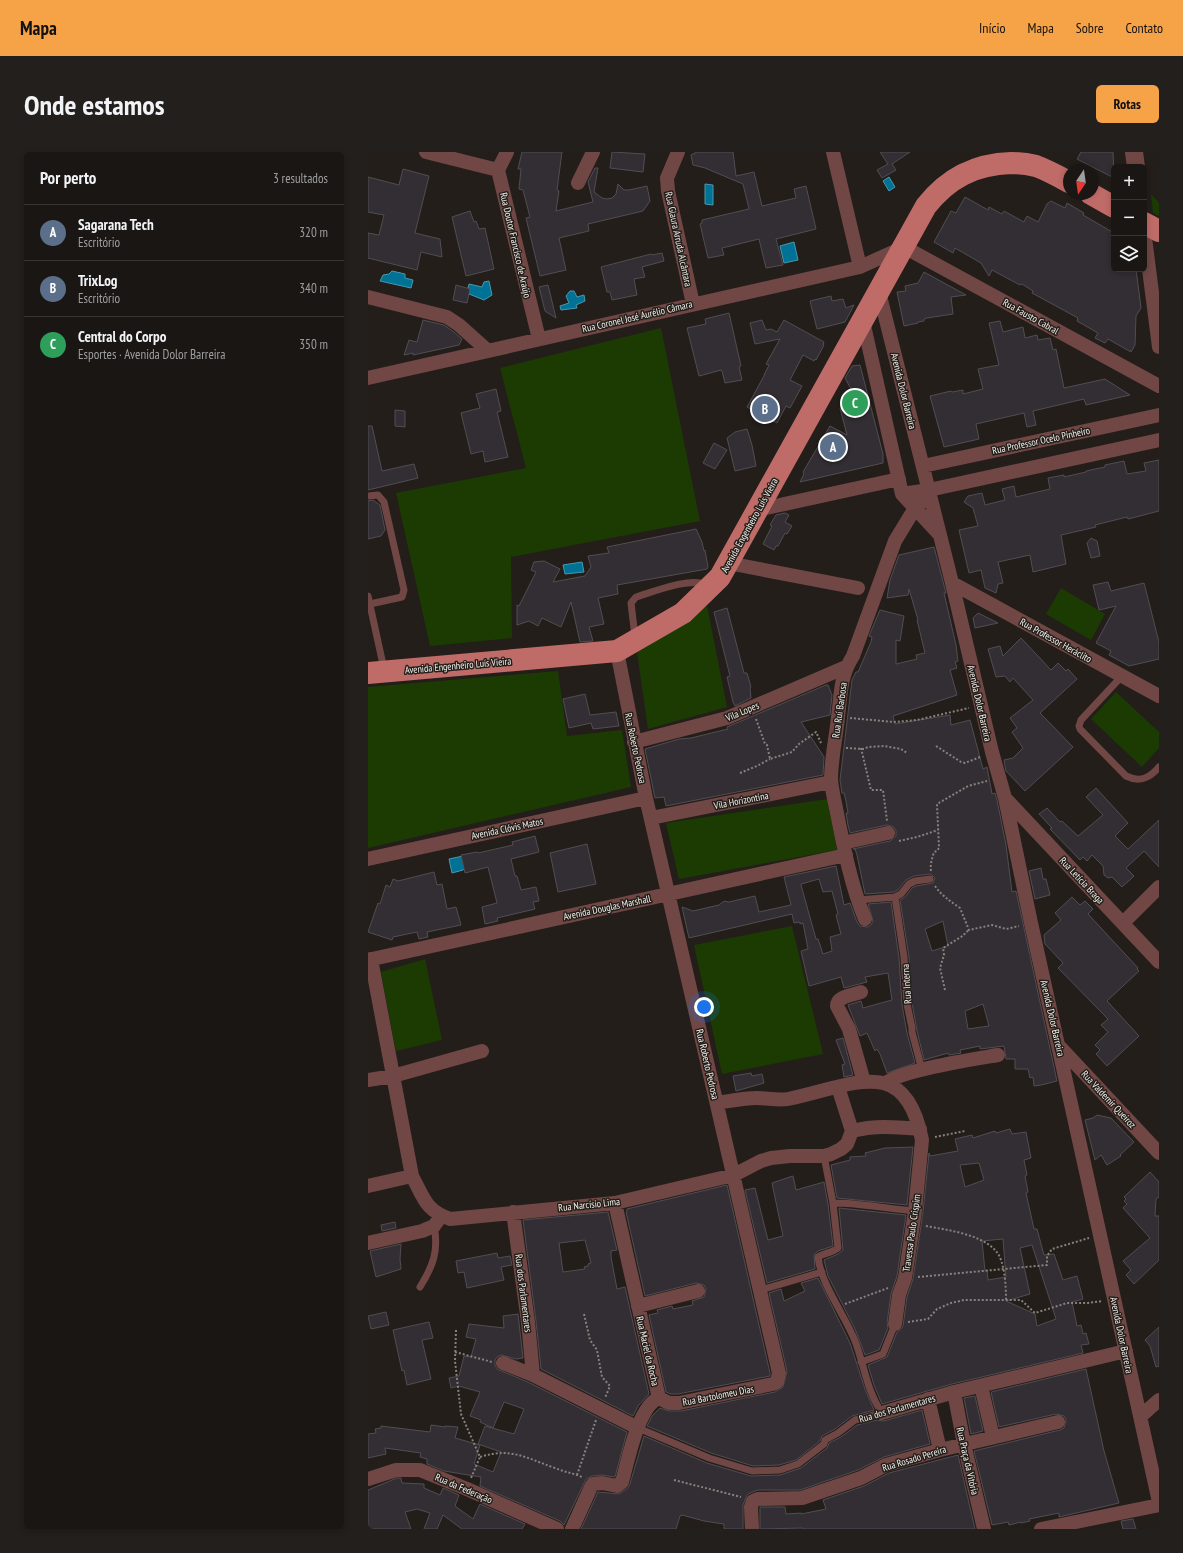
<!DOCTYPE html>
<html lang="pt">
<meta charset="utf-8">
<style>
:root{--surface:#1a1613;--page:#231f1c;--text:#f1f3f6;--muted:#9f9fa0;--line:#383533;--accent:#f6a247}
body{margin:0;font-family:"PT Sans Narrow",sans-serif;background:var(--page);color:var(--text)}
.controls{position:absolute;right:12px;top:12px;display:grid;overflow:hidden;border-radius:6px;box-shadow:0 2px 6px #0003}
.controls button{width:36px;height:36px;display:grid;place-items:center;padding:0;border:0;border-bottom:1px solid var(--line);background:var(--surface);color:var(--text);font:20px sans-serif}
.compass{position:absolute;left:695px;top:12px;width:36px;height:36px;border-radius:50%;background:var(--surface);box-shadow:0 2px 6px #0003;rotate:193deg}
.you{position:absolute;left:336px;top:855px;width:14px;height:14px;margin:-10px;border:3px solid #fff;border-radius:50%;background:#1a73e8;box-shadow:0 0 0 6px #1a73e833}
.badge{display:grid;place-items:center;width:26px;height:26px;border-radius:50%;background:var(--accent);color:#fff;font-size:13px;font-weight:700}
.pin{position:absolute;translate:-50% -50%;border:2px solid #fff;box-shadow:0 1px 4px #0006}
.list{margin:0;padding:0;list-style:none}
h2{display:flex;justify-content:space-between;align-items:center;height:52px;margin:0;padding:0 16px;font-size:17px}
h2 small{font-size:13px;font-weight:400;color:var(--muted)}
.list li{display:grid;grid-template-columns:26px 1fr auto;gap:12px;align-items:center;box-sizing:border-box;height:56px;padding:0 16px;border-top:1px solid var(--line)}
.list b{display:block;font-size:15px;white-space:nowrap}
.list p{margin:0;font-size:13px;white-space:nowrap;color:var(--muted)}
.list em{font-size:13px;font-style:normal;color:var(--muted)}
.icon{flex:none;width:22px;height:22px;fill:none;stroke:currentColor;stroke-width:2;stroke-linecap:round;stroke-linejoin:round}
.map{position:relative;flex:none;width:791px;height:1377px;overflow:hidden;border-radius:6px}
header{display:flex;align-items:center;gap:24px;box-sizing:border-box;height:56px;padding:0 20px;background:var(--accent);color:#111}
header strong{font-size:19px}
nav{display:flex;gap:22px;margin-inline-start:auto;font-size:14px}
.intro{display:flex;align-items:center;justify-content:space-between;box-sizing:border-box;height:96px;padding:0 24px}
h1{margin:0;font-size:28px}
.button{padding:10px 18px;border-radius:6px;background:var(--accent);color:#111;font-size:14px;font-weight:700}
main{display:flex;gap:24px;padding:0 24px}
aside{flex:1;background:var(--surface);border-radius:6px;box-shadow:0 2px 6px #0003}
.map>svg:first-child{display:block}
.green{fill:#1c3b03}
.water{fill:#007295;stroke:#4998af}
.building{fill:#322e33;stroke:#524d54;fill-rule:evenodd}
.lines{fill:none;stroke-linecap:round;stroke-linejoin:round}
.path{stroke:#86827e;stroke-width:2;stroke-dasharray:2 2;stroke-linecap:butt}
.service{stroke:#704744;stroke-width:7}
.minor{stroke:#704744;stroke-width:14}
.tertiary{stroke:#704744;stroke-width:18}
.primary{stroke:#bf6b68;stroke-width:22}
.labels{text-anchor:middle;stroke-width:3;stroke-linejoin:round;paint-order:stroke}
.street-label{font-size:10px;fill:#f3f0ec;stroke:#231e19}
</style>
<header>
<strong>Mapa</strong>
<nav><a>Início</a><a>Mapa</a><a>Sobre</a><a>Contato</a></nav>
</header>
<div class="intro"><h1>Onde estamos</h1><a class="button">Rotas</a></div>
<main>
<aside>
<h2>Por perto<small>3 resultados</small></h2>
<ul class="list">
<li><span class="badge" style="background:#5c6f8a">A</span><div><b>Sagarana Tech</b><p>Escritório</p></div><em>320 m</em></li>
<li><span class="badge" style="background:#5c6f8a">B</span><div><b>TrixLog</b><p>Escritório</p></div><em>340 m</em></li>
<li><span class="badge" style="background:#2e9e5b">C</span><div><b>Central do Corpo</b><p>Esportes · Avenida Dolor Barreira</p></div><em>350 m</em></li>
</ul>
</aside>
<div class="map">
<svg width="791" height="1377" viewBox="0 0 791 1377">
<rect width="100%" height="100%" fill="#231e19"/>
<path class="green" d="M783,43H784L791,51V64L785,61Z
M293,176L332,369L143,405L144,486L62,494L28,341L158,316L132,216Z
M693,436L737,462L723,488L678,462Z
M339,454L359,555L280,577L269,500Z
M190,519L199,584L254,578L263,635L0,696V535Z
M748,540L791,580V596L774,615L723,567Z
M459,647L469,698L311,727L298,671Z
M424,774L455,902L354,922L326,793Z
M57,807L74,888L28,899L13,820Z"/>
<path class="water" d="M521,25L527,35L521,39L515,29Z
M337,32L345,33V53L337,52Z
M426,90L430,108L416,111L412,94Z
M24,119L37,122V126L45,128L43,136L12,129L15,123L21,122Z
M121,129L124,143L116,148L101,142L102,137L100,136L101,132L114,135L116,130Z
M202,139H206L209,145L216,143L217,149L208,153L209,156L193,158L192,154L201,151L198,144Z
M214,410L216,420L197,422L195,413Z
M95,704L97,716L95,718L84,721L81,707Z"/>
<path class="building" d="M154,0H194L189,38L191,39L188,59L225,50L220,30L227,16H230L226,40L234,46L239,47L244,46L248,42L250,32L256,38H261L279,34L282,49L275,59L220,72L221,79L191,86L198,118L172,124L158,66L162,65L155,38L151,37L153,17H150Z
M244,0L277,2L275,20L242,16Z
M329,0H365L368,24L386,20L394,54L428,46L426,37L438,34L448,77L408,87L415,113L398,116L391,87L354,96L356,103L340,106L332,72L334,71V68L381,57L375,32L337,16L325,13L323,3Z
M512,0H542L524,12L528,18L514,26L509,18L520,12Z
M713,0H745L746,26L709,7Z
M35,17L61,24L47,81L72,87L74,105L53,100L49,118L0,106V81L11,83L16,63L0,60V25L31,33Z
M597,45L620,58L621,55L634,62L636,59L656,70L659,64L670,70L679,52L683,49L697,56L699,51L716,61L715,63L746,81V117H768L773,156L768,164L767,193L763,200L740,187L737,191L727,186L730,181L709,169L710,166L664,141L665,139L654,132L652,133L624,118L621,124L613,111L587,96L585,101L566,90L583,59L588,61Z
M102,59L106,70L108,69L111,77L117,76L126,117L98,124L84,65Z
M294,101L296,109L274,115L277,125L266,127L269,143L244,148L242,140H239L233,115L283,102L284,103Z
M556,120L598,143L583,145L585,162L559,166L556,167V169L550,170V171L536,174L529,140L538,139L537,134L550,131Z
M88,133L102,137L99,151L85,148Z
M180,133L188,166L177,159L171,135Z
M463,144L464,149L475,147L478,156L486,153L477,170L449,177L442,149Z
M361,161L373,214L371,215L374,228L357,231L354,219L353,218L331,224L319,176L338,172L337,167Z
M55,168L76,173L86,180L94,187L91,193L45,203V201L36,203L41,188L49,190Z
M394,168L398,178L403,177L409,180L416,168L456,190L455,193H456L448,208L447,207L446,209L435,203L422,228L434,234L422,256L418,254L409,271L379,255L397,222L396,223L401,213L398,212L412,187L387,192L382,171Z
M632,169L635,180L655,175L657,186L669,183L670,188L682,186L685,198L688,197L696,236L737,227L762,243L718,253L716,247L665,259L668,273L659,275L656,261L608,272L611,287L576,295L562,244L583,239L584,240L595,238V242L615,237L610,217L631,213L621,171Z
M492,213L515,302V311L432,330L436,322L435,320L462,274L479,283L472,256L483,237L477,226L484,214Z
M128,237L133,259L129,260L140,305L117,310L115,299L103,302L93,261L112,256L108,242Z
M27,258L37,259V275L27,274Z
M0,274H4L14,319L46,312L50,326L0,338Z
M379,277L384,293L388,314L367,319L359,286L367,280Z
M346,291L359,298L347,317L335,311Z
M791,308V359L760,367L759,365L727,373L728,375L693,383L698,412L665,420L662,403L630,410L635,431L630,432L628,441L617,436L613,418L601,421L591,378L610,374L605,356L596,350L600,344L614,341L617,353L637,348L634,337L646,334L648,345L682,337L680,326L696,323V325L718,320V319L737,315V313L756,309L759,322L778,319L776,311Z
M5,348L12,353L17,378L13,384L0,387V349Z
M417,361L421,363L417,370L424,374L419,382L417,381L410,394H408L406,398L395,392L404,374L402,373L408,363Z
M328,377L334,390L336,399L337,398L340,415L339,417L249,433L250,442L230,446L236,472L221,475L225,489L212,490L203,450L193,475L174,466L170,474L161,469L149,473V453L151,454L168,420L163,418L166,410L176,409L192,417L185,430L217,424L223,415L220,404L241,401L239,395Z
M723,386L729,389L732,404L723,406L719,391Z
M566,395L578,441H576L588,493L590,509L587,510L589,516L582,518L589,543L525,564L527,572L582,563L583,573L602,568L615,617L619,615L624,642L627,641L629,648L638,693L644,740L648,739L689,929L673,933L666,934L665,925L662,926L660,917H647V907H638L636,894L612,897V894L592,898L593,901L581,903L580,901L556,908L549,879L544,851L541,805L532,748L537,745L544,736L548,734L565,731L567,726L564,723L562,722L546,724L538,728L530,738L526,740L497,742L489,703L487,697H485L522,689L528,684V679L526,675L519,673L482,681L480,673L478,661H480L478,649L476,641H474L472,628L484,528L488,520H490L503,490L504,485L501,484L512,458L536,464L532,489L528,488V512L549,507L548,503L557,501L549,468H550L541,437L540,443L519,446L522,428L531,403ZM575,769L580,794L564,799L557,777ZM615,852L621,874L600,877L597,859Z
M740,430L743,439L776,431L791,490V507L761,514L741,503L743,499L728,491L748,454L731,458L725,433Z
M359,456L376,521H379L383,535L382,536L383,546L367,554L365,550L359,525L362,524L346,460Z
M610,461L630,471L607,476L605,466Z
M653,486L683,518L690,511L698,519L700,517L709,527L672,561L705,595L657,639L638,619L636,608L645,606L655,596L644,580L649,576L642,566L665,548L645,526L642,530L637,524L628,525L620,497L632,494L635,504Z
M458,533H460L464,543L462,563L433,570L456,605L455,623L298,654L296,645L287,646L277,597L311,587L323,586L360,577L359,575Z
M217,542L222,563L248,560L251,574L225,577L223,571L201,576L195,547Z
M728,636L760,671L747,684L760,697L791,668V715L776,699L758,716L766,724L754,735L744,725L740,726L736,723L735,714L724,703L719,709L715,705L712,708L682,677L684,676L671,662L679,656L692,670L694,669L710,684L735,663L718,645Z
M167,684L171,700L143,707L147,724H149L153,738L168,735L171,749L165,750L167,757L129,766L130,769L117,772L114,755L129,751L120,715L97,721L93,703L109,700L110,701L145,693L144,690Z
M219,692L228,732L190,740L182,701Z
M468,714L476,753L482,751L489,770L492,774L500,775L503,773L505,769L500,752L523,750L531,806L534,853L539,881L547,911L519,921L512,902L509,897L507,899L499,881L492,884L480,853L493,849L495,856L524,848L520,821L497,825L499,830L476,836L473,825L441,834L433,799L440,797L435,771L432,772V770L426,771L424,762L321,786L314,755L325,759L351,753L356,749L361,750L387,744L391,760L423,753L416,725ZM451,727L455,740L464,739L470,762L468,763L473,782L462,785L464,799L455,802L450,787H448L433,733V732Z
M673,716L675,727H678L682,743L667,747L661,719Z
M66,720L69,733L74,732L79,757L88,755L93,773L59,780L60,785L51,787L49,780L25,785L24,788L0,780L10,751L12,752L18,733L22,735L25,727L30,729Z
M704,745L712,753L717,749L725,757L720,762L770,816L769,817L771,819L739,849L771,884L739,914L728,902L732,898L727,893L740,880L733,873L740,867L690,816L695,811L677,792L676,783L693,768L687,761Z
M475,886L485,923L476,925L474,913L477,912L468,888Z
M383,921L384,924L394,922L396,931L368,939L365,924Z
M729,963L743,966L766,990L752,1003L753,1004L739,1013L733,1003L727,1008L717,968L725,966Z
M642,977L644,982L658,980L663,1006L656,1008L659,1023L657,1024L660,1040L658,1041L666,1077H669L676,1103L686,1102L695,1128L709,1124L715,1147L704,1150L709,1174L713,1173L715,1182L718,1181L721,1192L713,1193L715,1201L584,1232L514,1252L506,1233L500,1213L519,1205L529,1180L533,1177L535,1174L539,1145L545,1127L555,1060L561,1001L562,1004L590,999L587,987L604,983L605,986L627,979L628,981ZM611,1011L616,1028L597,1035L592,1013ZM635,1087L638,1125L620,1128L619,1118L617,1119L614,1089ZM664,1093L688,1167L669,1174L667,1162L638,1149L662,1142L652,1096Z
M545,995L539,1053L469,1046L463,1013L482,1008V1005L498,1004L497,1001L517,996Z
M782,1020L791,1030V1045L788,1047L787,1064H791V1108L766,1132L758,1123L763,1118L755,1109L782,1086L755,1056L759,1052L756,1049L758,1047L756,1045Z
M425,1024L428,1038L456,1030L460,1052L465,1094L450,1099L446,1103L447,1117L399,1131L377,1038L387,1036L400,1088L415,1084L404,1031Z
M359,1033L402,1221V1224L310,1242H303L298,1240L281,1163L290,1161L289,1158L304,1154L305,1157L325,1153L324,1149L336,1145L338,1137L336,1133L328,1131L277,1144L258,1060L259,1059V1057Z
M471,1056L538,1063L529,1124L523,1142L519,1171L520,1176L511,1198L497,1203L487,1177L460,1124L456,1108L470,1102L475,1098Z
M240,1060L249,1098L243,1099V1105L249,1137L257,1135L281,1242L270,1254L265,1264L173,1217L168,1169L155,1068ZM217,1088L223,1111L220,1112V1114L216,1115L217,1117L195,1120L191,1091Z
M27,1070L28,1076L14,1079L13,1073Z
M33,1092L32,1107L33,1117L8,1125L2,1099Z
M129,1101L130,1106L142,1104L144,1113L133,1115L136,1128L99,1136L96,1120L90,1121L88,1109Z
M450,1126L482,1191L497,1237L506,1258L484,1264L467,1277L454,1284L452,1289L428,1308L411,1313L385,1314L343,1301L279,1274L284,1264L292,1256L301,1259H313L407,1240L415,1235L419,1219L401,1141L413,1137L416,1149L437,1139L433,1131Z
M18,1160L21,1173L3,1177L0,1164Z
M150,1162L155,1206L148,1207L133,1203L129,1205L127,1208V1213L129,1217L162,1231L259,1280L247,1325L233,1323L224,1324L218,1327L196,1373L192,1369L112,1334L113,1325L76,1319L59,1312V1307L52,1305L53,1301L17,1296L18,1302L0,1306V1282L8,1281L7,1277L13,1276V1274L62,1280L63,1273L77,1275V1274L90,1275L87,1286L112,1293L106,1312L125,1320L133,1300L110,1292L117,1274L146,1282L156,1257L136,1250L125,1276L112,1270L113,1268L102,1264L112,1240L91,1234L83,1236L81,1226L91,1224L96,1204L103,1205L108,1187L98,1185L101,1172L136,1176L135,1164Z
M61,1170L65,1186L54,1188L63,1227L39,1233L36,1218L34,1219L25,1178Z
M791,1175V1214L788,1215L782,1194L777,1188Z
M718,1217L736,1299L751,1351L691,1365V1361L661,1367L662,1369L653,1371V1370L641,1373L640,1370L624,1373L606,1299L692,1278L696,1276L698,1268L696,1264L688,1262L631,1275L623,1240Z
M607,1244L615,1279L603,1282L596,1246Z
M554,1258L562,1292L516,1305L490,1318L432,1338H390L382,1341L379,1343L375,1353V1377H356V1372L336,1369L314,1363L312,1364L308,1377H213L230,1340L251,1342L260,1336L262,1332L276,1284L339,1311L383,1324L412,1323L433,1316L459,1296L461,1291L473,1285L489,1273L509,1268L516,1269Z
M590,1303L607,1377H435V1376L392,1377V1355H417L418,1362L433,1361V1362L458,1357L455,1348L496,1334L521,1321Z
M29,1326H33L34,1331L56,1332V1336L72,1343L75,1336L91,1343L87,1354L105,1367L112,1352L157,1372L154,1377H94L75,1363L69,1377H56L62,1361L49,1357L37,1360L43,1377H0V1338Z
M765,1367L768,1377H755L753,1369Z"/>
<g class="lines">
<path class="path" d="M482,566L526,570L549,568L601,556
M388,567L397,592L399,593L402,607L424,600L431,592L448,580L453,591
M568,594L593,610L597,611L612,605
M478,596L496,597L500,595L516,594L533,597L539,601
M493,596L503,638H515L519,669
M372,621L389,614L402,607
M531,689L549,685L570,678
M563,719C562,712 564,707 566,700L569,699L571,696L569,652L600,634L619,629
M567,734C574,744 582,749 592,756L601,778L624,773L638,777L651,774
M577,838L572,816L576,803L575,796L596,783L597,781L601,778
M567,985L597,979
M558,1074C579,1078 613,1082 628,1099C637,1109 638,1135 638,1148
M550,1125L679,1113V1104L684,1097L721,1086
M477,1152L520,1136
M216,1162L222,1188L229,1198L234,1225L242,1234L237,1246
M540,1170L560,1167L569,1157L583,1151L596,1148H653L667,1161L699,1151H720L734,1149
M88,1178L87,1209L93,1262L112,1305L103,1326
M87,1200L124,1210
M112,1305C143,1295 158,1306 187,1316C196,1320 205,1321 214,1325
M209,1323L228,1268
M306,1328L373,1345"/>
<path class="service" d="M0,344L10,343L16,350L36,438L34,445L2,452
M0,444L16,517
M267,485L263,451L268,445C282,441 327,423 338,434
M754,524L713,568L711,574L712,577L758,624C772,631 782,626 791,615
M527,745L536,805L539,852L544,876V880L554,918
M490,748L527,745L533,742L541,732L547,729L562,727
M465,1051C493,1051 520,1057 547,1059
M52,1135C65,1114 71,1099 66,1074
M393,1138L454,1120
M493,1210L515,1202L527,1172
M270,1276L341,1306L384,1319L412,1318L430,1312L456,1292L457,1288L470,1281L487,1268L514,1261C499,1240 496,1212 487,1189C477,1163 453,1133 450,1105C456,1101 464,1101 470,1096L465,1051L456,1004"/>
<path class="minor" d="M58,0L130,18
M139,0L130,18L171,187
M310,0L299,26L300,39L325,152
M465,0L492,115
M210,31L225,0
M776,78L791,195
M511,140L584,431L624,600L637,646L663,771L791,1350
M0,145L79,165L91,173L119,198
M495,169L534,342L571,382
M0,226L492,115L536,95L791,234
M555,314L791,263
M534,342L561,338L791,288
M389,358L531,327
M360,411L490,436
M584,431L791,544
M249,499L278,646L411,1221L409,1230L405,1232L311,1251H301L291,1246
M266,590L359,566L478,515
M637,646L791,810
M283,666L463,630
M475,691L520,681
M0,707L278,646
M497,767C483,733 476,697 469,661C467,651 464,639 463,628C463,607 468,586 470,565C473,542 472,524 485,504L527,389L547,356L562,343
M755,771L791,735
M3,807L44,1024C56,1046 57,1058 82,1067L247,1051L366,1023L393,1009L403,1006L422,1004H456L463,1002L473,997L479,992L484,979L470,935
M0,808L478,703
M493,840C485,843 469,844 469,854L481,877L496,930
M691,894L791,1001
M0,928L25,924L114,899
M518,931C533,918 607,907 630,903
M349,951C363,949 376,946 389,946C399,946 410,949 420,947C482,935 537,899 554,988L547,1059L537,1126L531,1143L527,1172
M484,979C507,973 528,975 552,977
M0,1034L44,1024
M247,1051L291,1246
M145,1060L160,1170L165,1223L270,1276
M0,1091L54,1079L66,1074L73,1064
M270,1154L330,1139
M135,1211L165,1223
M613,1234L625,1285
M586,1240L596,1292L616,1377
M560,1247L572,1298
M514,1261L586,1240L758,1199
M773,1264L791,1248
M0,1327L28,1318H52L99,1337L189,1377
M204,1377L223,1335L225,1332L234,1331L249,1334L254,1330C260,1309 270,1254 291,1246
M384,1377L383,1355L385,1349L390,1347L434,1346L493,1326L518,1313L572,1298L690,1270
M673,1377L791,1353"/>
<path class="tertiary" d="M766,0L768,15"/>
<path class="primary" d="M723,42L746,55
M776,71L791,79
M0,521L249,499L315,461L352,425L558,54C580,26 607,12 643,11C651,11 660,12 668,14C679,18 690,24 701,30"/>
</g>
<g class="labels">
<g class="street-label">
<text transform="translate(311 87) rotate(78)" y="4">Rua Glaura Arruda Alcântara</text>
<text transform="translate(148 93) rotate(77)" y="4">Rua Doutor Francisco de Araújo</text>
<text transform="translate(269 164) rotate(-13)" y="4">Rua Coronel José Aurélio Câmara</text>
<text transform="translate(663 164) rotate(29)" y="4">Rua Fausto Cabral</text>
<text transform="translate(536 239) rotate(76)" y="4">Avenida Dolor Barreira</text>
<text transform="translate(673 288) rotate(-12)" y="4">Rua Professor Ocelo Pinheiro</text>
<text transform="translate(381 373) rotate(-61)" y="4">Avenida Engenheiro Luís Vieira</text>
<text transform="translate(688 488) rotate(29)" y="4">Rua Professor Heráclito</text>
<text transform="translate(90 513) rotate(-5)" y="4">Avenida Engenheiro Luís Vieira</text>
<text transform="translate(612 551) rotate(77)" y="4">Avenida Dolor Barreira</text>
<text transform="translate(471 558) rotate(-82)" y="4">Rua Ruí Barbosa</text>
<text transform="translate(374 559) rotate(-23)" y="4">Vila Lopes</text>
<text transform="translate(268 596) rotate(78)" y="4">Rua Roberto Pedrosa</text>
<text transform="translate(373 648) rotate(-11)" y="4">Vila Horizontina</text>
<text transform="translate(139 676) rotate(-12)" y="4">Avenida Clóvis Matos</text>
<text transform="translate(714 728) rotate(47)" y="4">Rua Letícia Braga</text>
<text transform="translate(239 755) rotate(-12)" y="4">Avenida Douglas Marshall</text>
<text transform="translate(538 832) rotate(-94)" y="4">Rua Interna</text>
<text transform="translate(685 866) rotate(77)" y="4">Avenida Dolor Barreira</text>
<text transform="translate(340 912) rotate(77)" y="4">Rua Roberto Pedrosa</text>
<text transform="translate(741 947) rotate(47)" y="4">Rua Valdemir Queiroz</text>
<text transform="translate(221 1052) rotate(-6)" y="4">Rua Narcísio Lima</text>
<text transform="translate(543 1081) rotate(-82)" y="4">Travessa Paulo Crispim</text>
<text transform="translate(156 1141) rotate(83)" y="4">Rua dos Parlamentares</text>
<text transform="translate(754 1183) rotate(78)" y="4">Avenida Dolor Barreira</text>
<text transform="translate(280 1199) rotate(77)" y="4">Rua Maciel da Rocha</text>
<text transform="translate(350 1243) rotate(-11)" y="4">Rua Bartolomeu Dias</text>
<text transform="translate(529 1256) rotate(-16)" y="4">Rua dos Parlamentares</text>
<text transform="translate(546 1306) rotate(-17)" y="4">Rua Rosado Pereira</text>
<text transform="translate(600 1309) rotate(77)" y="4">Rua Praça da Vitória</text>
<text transform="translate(96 1336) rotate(23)" y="4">Rua da Federação</text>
</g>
</g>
</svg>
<div class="controls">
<button>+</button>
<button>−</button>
<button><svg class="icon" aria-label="layers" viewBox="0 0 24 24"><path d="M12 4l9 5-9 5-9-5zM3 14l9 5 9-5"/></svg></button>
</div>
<svg class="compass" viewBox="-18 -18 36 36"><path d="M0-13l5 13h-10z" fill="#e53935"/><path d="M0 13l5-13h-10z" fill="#9f9fa0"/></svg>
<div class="you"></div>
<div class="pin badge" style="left:465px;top:295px;background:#5c6f8a">A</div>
<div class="pin badge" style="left:397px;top:257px;background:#5c6f8a">B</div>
<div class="pin badge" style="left:487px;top:251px;background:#2e9e5b">C</div>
</div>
</main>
